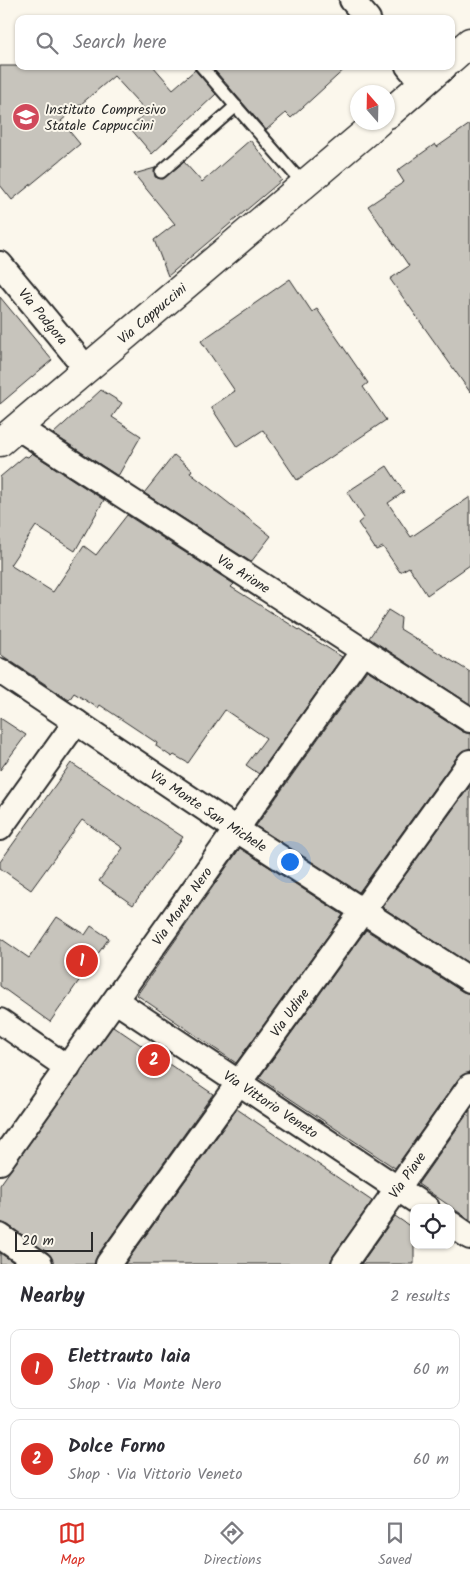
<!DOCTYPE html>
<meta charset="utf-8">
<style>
:root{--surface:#fff;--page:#f2f2f3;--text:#2b2b33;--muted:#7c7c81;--line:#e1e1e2;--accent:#d93025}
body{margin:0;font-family:Kalam,sans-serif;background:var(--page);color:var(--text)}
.controls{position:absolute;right:15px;bottom:15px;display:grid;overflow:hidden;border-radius:10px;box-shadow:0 1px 4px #0004}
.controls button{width:45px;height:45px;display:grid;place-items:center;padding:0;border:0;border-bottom:1px solid var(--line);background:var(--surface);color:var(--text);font:25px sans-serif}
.compass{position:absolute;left:350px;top:85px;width:45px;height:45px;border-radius:50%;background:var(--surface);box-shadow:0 1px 4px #0004;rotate:340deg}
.scale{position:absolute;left:15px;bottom:12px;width:78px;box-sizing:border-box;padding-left:5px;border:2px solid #2b2b2b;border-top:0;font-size:14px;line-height:18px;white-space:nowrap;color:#2b2b2b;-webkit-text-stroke:4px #fbf7ec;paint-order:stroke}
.you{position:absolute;left:289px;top:861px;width:18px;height:18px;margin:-12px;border:4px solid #fff;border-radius:50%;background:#1a73e8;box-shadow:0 0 0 8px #1a73e833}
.badge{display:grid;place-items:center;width:32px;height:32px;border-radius:50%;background:var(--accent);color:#fff;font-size:16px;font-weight:700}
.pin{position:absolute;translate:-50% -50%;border:2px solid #fff;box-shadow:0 1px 5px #0006}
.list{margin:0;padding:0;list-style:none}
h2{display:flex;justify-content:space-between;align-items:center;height:65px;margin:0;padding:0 20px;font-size:21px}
h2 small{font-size:16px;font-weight:400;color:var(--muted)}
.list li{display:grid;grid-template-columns:32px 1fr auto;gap:15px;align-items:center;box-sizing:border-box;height:80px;margin:0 10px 10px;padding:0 10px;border:1px solid var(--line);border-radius:10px}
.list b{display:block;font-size:19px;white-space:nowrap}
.list p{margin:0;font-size:16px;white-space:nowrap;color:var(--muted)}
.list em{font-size:16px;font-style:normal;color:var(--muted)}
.icon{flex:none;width:28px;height:28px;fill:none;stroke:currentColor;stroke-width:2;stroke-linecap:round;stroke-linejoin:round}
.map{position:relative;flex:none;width:470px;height:1264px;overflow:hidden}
.search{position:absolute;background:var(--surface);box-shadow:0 1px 4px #0004;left:15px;right:15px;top:15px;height:55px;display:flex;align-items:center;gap:12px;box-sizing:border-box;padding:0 18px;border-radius:10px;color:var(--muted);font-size:19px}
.sheet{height:245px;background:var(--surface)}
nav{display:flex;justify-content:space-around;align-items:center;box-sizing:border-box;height:70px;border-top:1px solid var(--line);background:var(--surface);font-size:14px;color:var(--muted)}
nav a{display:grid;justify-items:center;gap:2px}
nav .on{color:var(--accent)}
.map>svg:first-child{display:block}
.building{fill:#c7c4bc;stroke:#2b2b2b}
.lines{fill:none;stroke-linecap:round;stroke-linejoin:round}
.service-casing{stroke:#2b2b2b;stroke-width:15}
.minor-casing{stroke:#2b2b2b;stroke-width:28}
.tertiary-casing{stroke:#2b2b2b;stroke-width:31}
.service{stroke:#fbf7ec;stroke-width:11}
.minor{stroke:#fbf7ec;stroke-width:24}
.tertiary{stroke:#fbf7ec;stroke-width:28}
.labels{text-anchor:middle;stroke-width:4;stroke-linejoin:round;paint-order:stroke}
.poi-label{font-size:14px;fill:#2b2b2b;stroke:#fbf7ec;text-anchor:start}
.street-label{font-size:14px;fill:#2b2b2b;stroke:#fbf7ec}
</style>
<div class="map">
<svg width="470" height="1264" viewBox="0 0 470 1264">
<rect width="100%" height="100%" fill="#fbf7ec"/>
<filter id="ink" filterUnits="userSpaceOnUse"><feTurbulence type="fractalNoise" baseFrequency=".02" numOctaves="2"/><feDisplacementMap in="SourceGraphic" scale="10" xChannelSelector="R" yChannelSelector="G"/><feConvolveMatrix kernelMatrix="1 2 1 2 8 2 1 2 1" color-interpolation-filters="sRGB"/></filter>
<g filter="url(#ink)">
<path class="building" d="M0,66H153L173,89L195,70L216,94L152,154L130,128L147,112L114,76L61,121L80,144L12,200L0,185Z
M211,66H348L291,118L286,113L266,130Z
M470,124V392L390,279L409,266L368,206L404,182L397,171L435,144L437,147Z
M250,140L282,180L168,276L154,240L175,224L134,174L155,168V177L163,179L184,162L202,182Z
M290,279L312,312L317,309L368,383L363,387L386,420L297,480L263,430L237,447L211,407L235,391L201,341Z
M0,297L52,360L0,404Z
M101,390L122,403L112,417L141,436L118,476L53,434Z
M32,453L104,500L75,551L36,526L10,565L53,592L84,546L96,555L127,515L234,584L231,587L342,657L259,774L246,765L266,738L225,710L188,763L174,755L172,757L156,746L157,743L100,705L98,708L74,693L69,700L0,654V477L25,456L28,457Z
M174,455L192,470L190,473L271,536L251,562L144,493Z
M387,466L404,492L388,503L411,537L470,497V565L427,595L409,567L400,572L383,547L376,550L358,523L364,518L347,492Z
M388,610L401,618L400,629L470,672V704L369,638Z
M367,670L463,732L470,734V748L459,754L359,892L256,826Z
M0,718L26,735L0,770Z
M71,763L183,837L133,905L99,881L123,848L82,820L31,890L0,868V862Z
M470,786V964L382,907Z
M240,848L343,915L236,1063L137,995Z
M57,917L85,935L91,926L109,938L50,1022L0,986V938L29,958Z
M366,930L463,992L470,994V1072L459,1078L395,1168L259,1078Z
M113,1026L213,1094L97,1256L94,1264H54L48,1253L8,1225L0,1222V1185Z
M237,1109L372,1201L333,1256L330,1264H125Z
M470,1110V1220L418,1184Z
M395,1216L414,1229V1264H361Z
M0,1253L16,1264H0Z"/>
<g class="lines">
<g class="service-casing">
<path id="service" d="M201,66L304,185
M161,172L236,106"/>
</g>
<g class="minor-casing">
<g id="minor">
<path d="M352,0L368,19"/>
<path d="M408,66L423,84"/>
<path id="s1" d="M0,264L86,368"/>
<path id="s2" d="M17,427L470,720"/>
<path id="s3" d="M0,671L237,830L470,980"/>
<path d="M0,828L76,722"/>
<path id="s4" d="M116,1001L427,1208"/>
<path d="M0,1021L68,1068"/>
<path id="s5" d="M0,1162L363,651"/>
<path d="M451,1224L470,1237"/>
<path d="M0,1236L40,1264"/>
<path id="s6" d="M108,1264L470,762"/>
<path id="s7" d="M344,1264L470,1086"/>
</g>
</g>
<g class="tertiary-casing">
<g id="tertiary">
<path d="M451,59L470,42"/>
<path d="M388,114L443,66"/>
<path id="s8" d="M0,442L378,122"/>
</g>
</g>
<use href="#service" class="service"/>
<use href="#minor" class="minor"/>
<use href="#tertiary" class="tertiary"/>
</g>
</g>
<defs>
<g id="school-disc" transform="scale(1.4375)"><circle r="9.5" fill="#d1495b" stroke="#fbf7ec"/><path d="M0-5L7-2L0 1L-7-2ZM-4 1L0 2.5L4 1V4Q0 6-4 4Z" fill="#fff"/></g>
</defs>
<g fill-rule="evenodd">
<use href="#school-disc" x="26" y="117"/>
</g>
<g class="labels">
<g class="poi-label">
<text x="45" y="114">Instituto Compresivo<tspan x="45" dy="16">Statale Cappuccini</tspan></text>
</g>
<g class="street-label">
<text dy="5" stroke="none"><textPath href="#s8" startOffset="199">Via Cappuccini</textPath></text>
<text dy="5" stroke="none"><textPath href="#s1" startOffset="68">Via Podgora</textPath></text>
<text dy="5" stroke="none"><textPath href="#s2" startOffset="270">Via Arione</textPath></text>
<text dy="5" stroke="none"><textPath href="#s3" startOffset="251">Via Monte San Michele</textPath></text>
<text dy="5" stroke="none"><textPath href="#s5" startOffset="314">Via Monte Nero</textPath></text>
<text dy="5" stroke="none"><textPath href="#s6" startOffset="310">Via Udine</textPath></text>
<text dy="5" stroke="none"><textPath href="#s4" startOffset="186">Via Vittorio Veneto</textPath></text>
<text dy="5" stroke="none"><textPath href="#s7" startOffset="109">Via Piave</textPath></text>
</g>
</g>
</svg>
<div class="controls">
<button><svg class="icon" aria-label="locate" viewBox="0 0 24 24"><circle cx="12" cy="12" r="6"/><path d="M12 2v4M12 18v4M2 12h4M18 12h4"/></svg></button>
</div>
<svg class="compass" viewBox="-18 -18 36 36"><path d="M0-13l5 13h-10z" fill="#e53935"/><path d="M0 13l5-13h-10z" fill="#7c7c81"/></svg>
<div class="scale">20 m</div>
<div class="you"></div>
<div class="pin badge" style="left:82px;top:961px">1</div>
<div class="pin badge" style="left:154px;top:1060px">2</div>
<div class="search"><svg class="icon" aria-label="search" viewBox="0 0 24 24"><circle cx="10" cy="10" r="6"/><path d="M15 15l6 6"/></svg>Search here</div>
</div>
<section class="sheet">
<h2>Nearby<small>2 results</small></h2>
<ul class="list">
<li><span class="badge">1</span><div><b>Elettrauto Iaia</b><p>Shop · Via Monte Nero</p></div><em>60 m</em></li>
<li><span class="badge">2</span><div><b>Dolce Forno</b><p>Shop · Via Vittorio Veneto</p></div><em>60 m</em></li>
</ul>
</section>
<nav>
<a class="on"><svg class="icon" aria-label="map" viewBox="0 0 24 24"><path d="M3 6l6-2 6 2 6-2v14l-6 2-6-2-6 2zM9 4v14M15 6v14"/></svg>Map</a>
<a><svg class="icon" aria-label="directions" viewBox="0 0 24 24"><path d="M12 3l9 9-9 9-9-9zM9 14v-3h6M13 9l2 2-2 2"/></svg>Directions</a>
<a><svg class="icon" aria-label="saved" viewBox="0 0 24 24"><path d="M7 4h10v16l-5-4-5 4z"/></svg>Saved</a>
</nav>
